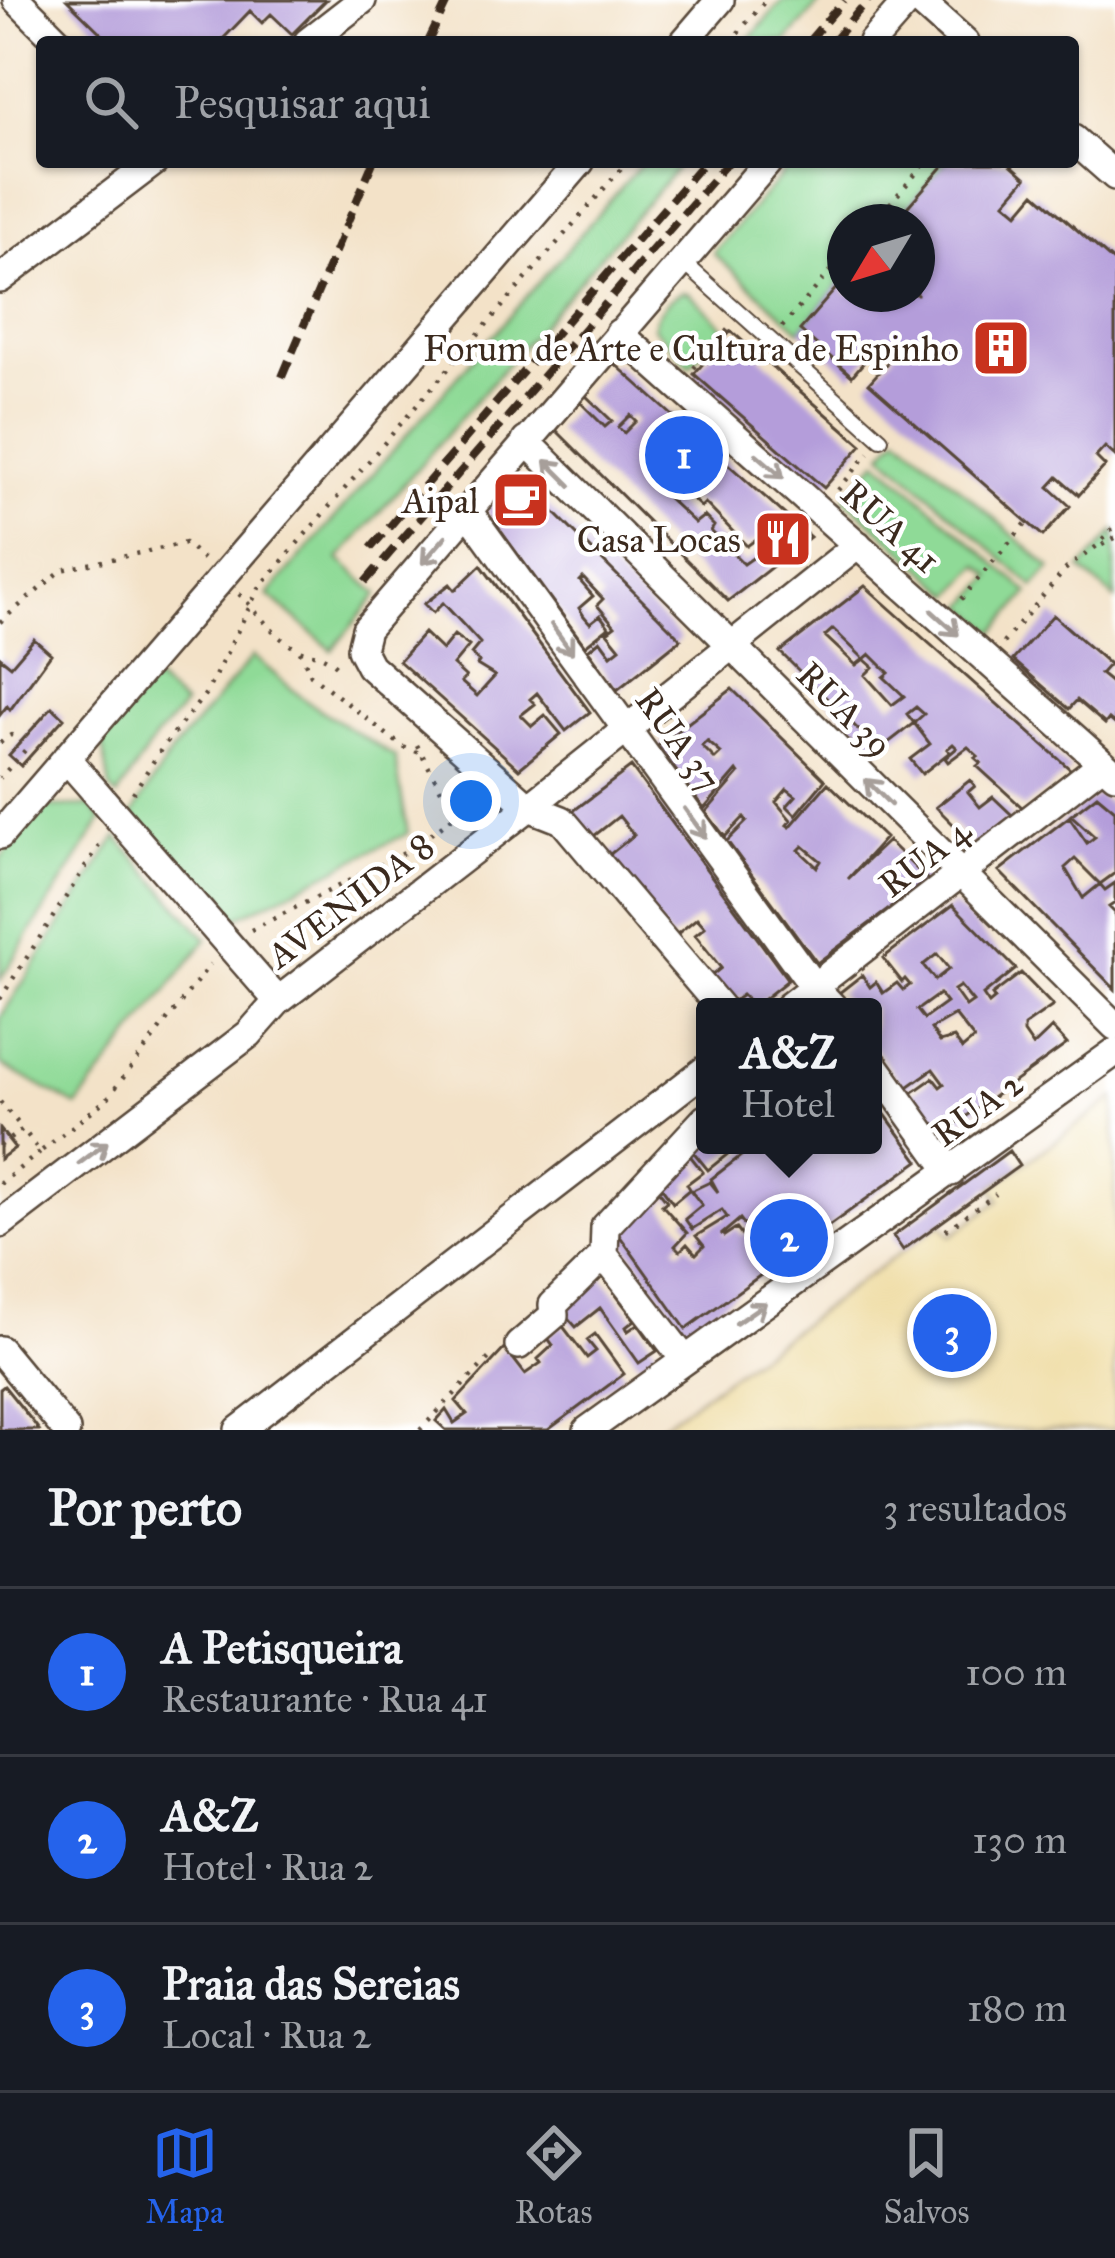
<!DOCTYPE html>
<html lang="pt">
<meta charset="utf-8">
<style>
:root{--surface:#171b24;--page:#242831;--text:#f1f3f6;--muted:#9ea1a6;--line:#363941;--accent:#2563eb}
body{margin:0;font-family:"IM FELL Great Primer",serif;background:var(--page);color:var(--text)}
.compass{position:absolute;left:827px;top:204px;width:108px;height:108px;border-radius:50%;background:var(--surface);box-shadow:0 3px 9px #0004;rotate:232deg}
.you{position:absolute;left:471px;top:801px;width:42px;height:42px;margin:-30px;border:9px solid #fff;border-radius:50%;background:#1a73e8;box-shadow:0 0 0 18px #1a73e833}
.badge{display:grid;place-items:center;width:78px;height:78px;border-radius:50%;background:var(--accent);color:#fff;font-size:39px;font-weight:700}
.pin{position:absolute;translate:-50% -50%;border:6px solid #fff;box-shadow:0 3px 12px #0006}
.popup{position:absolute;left:696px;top:998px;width:186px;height:156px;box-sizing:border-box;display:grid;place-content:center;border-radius:12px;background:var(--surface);filter:drop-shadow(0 3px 9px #0005);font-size:39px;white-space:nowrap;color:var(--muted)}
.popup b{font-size:45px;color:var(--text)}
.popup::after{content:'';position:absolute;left:50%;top:100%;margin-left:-24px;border:24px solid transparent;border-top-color:var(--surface)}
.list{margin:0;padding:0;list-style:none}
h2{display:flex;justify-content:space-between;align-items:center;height:156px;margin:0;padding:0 48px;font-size:51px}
h2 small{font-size:39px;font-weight:400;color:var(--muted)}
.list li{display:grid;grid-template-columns:78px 1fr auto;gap:36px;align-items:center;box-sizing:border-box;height:168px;padding:0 48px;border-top:3px solid var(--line)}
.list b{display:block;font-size:45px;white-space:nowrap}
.list p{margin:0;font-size:39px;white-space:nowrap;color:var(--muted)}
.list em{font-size:39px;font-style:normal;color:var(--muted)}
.icon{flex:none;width:66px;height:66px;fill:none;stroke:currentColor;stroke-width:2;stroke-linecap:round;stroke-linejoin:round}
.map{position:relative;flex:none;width:1115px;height:1430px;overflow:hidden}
.search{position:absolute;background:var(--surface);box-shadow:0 3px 9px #0004;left:36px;right:36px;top:36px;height:132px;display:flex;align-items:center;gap:30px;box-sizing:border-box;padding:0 42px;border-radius:12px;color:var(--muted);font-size:45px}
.sheet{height:660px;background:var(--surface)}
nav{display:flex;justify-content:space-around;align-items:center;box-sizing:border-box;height:168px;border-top:3px solid var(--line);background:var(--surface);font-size:33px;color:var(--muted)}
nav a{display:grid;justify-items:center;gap:6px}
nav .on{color:var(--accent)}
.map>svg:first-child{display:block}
.green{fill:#8fda97;stroke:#65825a;stroke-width:3}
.sand{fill:#eeda9e;stroke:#94825e;stroke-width:3}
.building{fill:#b49dda;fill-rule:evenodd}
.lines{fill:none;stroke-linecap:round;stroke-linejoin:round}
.lane-casing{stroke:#574638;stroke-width:18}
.street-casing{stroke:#574638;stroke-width:32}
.path{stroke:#574638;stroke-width:4.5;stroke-dasharray:3 9;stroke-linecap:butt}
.lane{stroke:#fff;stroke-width:14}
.street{stroke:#fff;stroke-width:27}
.rail{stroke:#3b2a1e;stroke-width:8;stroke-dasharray:18 9;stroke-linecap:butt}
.oneway{stroke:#a79f9a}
.labels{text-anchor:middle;stroke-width:9;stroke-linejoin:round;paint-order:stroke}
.poi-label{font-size:36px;fill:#3b2a1e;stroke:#fff;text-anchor:end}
.street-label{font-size:36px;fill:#3b2a1e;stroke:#fff}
</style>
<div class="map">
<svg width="1115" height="1430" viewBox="0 0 1115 1430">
<rect width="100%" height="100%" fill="#fff"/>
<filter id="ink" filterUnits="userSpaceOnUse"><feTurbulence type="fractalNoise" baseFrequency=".00833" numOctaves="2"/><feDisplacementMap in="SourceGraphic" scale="24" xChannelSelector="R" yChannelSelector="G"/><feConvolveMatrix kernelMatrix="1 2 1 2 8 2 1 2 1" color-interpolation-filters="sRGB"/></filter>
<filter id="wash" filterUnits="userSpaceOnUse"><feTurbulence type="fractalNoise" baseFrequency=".004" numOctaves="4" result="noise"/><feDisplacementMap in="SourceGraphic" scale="48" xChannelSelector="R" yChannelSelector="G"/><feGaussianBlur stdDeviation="2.7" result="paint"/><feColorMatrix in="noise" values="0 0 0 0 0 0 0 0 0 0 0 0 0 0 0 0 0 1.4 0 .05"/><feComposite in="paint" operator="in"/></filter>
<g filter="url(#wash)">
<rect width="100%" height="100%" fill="#f3e2c8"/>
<path class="green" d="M783,0H822L786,42H747Z
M643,162H682L339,559L378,594L332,650L268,595Z
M793,162H947L894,222H845V278L800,330L713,253Z
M683,292L690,294L725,327L690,366L653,327C656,313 669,297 683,292Z
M899,435L1051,568L1034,587L883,453Z
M878,460L1029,593L995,632L966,606L992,576L979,565L953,595L844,498Z
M1115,531V599L1081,569Z
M253,656L306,701L395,757L408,833L226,923L132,815L170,754Z
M154,680L184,706L153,741L117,797L110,789L102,740Z
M90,806L102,820L0,980V858L44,807Z
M117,837L207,939L77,1106L0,1064V1018Z"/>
<path class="sand" d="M1115,1098V1430H655L941,1223L951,1236L1000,1200L992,1187Z"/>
<g id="blocks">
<path class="building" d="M67,0H326L292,34L271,14L262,23L250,11L220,42H110Z
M947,162H1008L1026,178L1005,202L1018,213L1035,193L1115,263V456L1105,447L1096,457L1105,466L1079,495L1058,477L1049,487L1070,506L1043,536L869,383L895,354L881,342L852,376L800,330L845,278V294H917V222H894Z
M731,331L862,445L824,488L694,374Z
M614,363L683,425L652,460L658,466L665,458L661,453L685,426L810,537L728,601L556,430L580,402L605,427L612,421L585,395ZM630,415L636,421L624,433L618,427ZM676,484L701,507L705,503L747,546L755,540L764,550L744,564L711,531L714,526L704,516L695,523L664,494Z
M517,475L681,639L617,690L588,650L600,640L611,655L620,648L607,632L615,626L597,605L603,599L583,578L580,581L593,596L579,608L584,616L590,623L600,615L609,627L585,646L486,511Z
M481,565L590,712L566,731L537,693L530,699L535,704L521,715L532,726L545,715L561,734L519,769L399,661L424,633L442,650L454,635L469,646L453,665L466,677L461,682L477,696L495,676L477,665L479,662L471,654L480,643L443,603L433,613L424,604L450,584L455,590Z
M865,586L1071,770L1023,808L977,766L981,763L975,758L978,756L968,747L948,762L945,758L957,748L953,744L947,749L950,752L922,774L910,759L930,744L914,723L924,714L916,707L907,714L914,723L879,750L780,652ZM833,629L864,659L856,665L825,636ZM870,654L889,673L884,677L904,696L892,705L865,675L873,667L864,659Z
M1053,615L1109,664L1100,674L1115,686V724L1109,719L1105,724L1077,700L1069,709L1013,660Z
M34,639L51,654L10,710L7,706L0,715V657L11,666Z
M732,689L825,780L796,815L787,806L796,796L787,789L776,802L791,820L787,825L790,827L828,783L885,838L848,879L888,841L928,880L817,963L727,841L747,821L744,817L725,837L706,812L739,774L737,771L704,809L658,746ZM707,741L721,753L715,759L702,746ZM803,846L821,861L817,867L799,850Z
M52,707L64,718L21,766L9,755Z
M631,767L788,980L754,1007L742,995L727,1006L706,980L721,968L695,935L705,927L697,918L671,939L604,859L634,835L619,816L589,840L568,815Z
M970,780L975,786L968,792L980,807L993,797L1013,816L975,846L936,807Z
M1097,795L1115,810V873L1100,884L1075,859L1065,868L1083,898L1100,884L1105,890L1115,883V903L1109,907L1115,913V989L999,871L1069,817L1087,843L1095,837L1071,815Z
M953,905L1016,969L983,995L989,1004L995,999L992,995L1021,973L1053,1006L1024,1026V1033L1033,1046L1052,1028L1067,1044L939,1136L909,1095L933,1078L940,1087L944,1084L933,1069L905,1089L873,1045V1007H849L839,993L862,975L870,987L876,982L883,993L897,983L903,990L910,985L905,979L902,982L883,958ZM937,954L949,969L935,980L923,965ZM960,986L973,1002L966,1007L954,990ZM939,994L946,1003L924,1019L917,1010ZM955,1015L974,1039L962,1049L954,1038L940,1042L931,1029Z
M873,1098L919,1161L686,1329L612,1225L652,1182L667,1201L662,1205L687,1233L675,1246L680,1251L687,1244L696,1254L704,1246L696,1236L727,1217L722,1210L692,1229L685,1219L702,1205L691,1191L710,1182L718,1192L711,1179L755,1145H873ZM740,1219L749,1231L742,1236L736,1228L724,1236L722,1234Z
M705,1124V1145H739L708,1170L687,1144Z
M0,1129L15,1148L0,1159Z
M684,1148L703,1172L687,1184L690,1189L673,1203L655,1178Z
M1009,1151L1019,1166L903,1250L893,1236Z
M601,1275L635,1320L626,1327L628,1331L638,1324L657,1351L639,1363L600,1308L576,1327L562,1311Z
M562,1325L587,1358L596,1351L587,1340L595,1334L624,1374L548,1430H446L436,1421L446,1410L454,1423L467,1414L456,1401L505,1348L525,1374L541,1363L538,1359L553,1345L547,1337Z
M4,1386L33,1422L39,1430H0V1389Z"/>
</g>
</g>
<g filter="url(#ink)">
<use href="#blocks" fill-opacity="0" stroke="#574638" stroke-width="3"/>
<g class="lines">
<g class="lane-casing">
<path id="lane" d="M682,261L881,439"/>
</g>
<g class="street-casing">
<path id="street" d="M17,0L59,42
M918,0L965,42
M308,42L362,0
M684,42L720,0
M872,42L909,0
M1073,139L1115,176
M0,279L154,162
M619,333L1115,774
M526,441L1115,1026
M468,511L814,987L833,1007
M66,758L278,1001
M0,835L580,162
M720,1007L562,820L529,807L370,666L361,649L366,629L768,162
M788,1007L1103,763
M873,1063L951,1172
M0,1224L249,1034L278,1001L529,807L858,545
M604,1255L685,1360
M519,1345L554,1315L553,1305L604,1255L605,1227L705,1119
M0,1350L66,1430
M239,1430L705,1070
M588,1430L1115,1052"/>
</g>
<path class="path" d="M730,42L766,0
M874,222L926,162
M782,327L845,255
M694,368L730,327
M838,490L869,453
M1102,545L1115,538
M239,594C258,612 272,635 295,648C313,658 317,649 337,667
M961,599L1027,522
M0,622L62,570L185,543L205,561
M1003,643L1066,569L1097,546L1115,526
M300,651L311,675L403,747L420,753
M0,743L11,735L26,749L0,778
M417,745L454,814
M133,793L162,748L207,692L259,588L627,162
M251,930L410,850L479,797
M0,999L104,838
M0,1102L23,1129
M0,1146L23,1129L40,1152L107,1099L210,964
M0,1184L40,1152
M946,1230L996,1194
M420,1430L493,1354"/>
<use href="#lane" class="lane"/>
<use href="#street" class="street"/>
<path class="rail" d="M428,42L448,0
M808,42L844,0
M832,42L868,0
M282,377L373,162
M371,548L704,162
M365,582L728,162"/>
</g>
<defs><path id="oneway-shaft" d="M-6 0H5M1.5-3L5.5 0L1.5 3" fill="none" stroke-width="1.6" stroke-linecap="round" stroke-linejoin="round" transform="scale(3)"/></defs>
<g class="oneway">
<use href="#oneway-shaft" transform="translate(770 466) rotate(41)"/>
<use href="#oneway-shaft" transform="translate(558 473) rotate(-135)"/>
<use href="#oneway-shaft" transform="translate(434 550) rotate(131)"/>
<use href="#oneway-shaft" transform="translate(945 623) rotate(42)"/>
<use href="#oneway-shaft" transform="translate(562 639) rotate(54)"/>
<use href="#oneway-shaft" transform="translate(878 792) rotate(-135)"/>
<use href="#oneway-shaft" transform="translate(695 823) rotate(54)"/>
<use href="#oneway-shaft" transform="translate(93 1153) rotate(-37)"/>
<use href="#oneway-shaft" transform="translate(751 1313) rotate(-35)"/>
</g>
</g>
<defs>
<g id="building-square" transform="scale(3)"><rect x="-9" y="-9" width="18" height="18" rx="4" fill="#c8321e" stroke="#fff"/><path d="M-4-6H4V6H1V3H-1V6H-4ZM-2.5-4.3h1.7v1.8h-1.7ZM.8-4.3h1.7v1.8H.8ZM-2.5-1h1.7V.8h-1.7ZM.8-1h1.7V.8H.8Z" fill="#fff"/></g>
<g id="cafe-square" transform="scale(3)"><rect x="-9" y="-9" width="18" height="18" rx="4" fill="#c8321e" stroke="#fff"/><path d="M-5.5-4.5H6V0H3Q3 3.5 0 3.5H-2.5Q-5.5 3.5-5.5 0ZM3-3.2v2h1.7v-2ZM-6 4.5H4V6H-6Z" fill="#fff"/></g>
<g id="restaurant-square" transform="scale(3)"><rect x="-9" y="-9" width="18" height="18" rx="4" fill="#c8321e" stroke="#fff"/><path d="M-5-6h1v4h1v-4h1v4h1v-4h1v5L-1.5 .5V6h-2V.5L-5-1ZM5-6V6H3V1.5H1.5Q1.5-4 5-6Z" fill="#fff"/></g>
</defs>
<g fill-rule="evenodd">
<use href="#building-square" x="1001" y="348"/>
<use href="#cafe-square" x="521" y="500"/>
<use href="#restaurant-square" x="783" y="539"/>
</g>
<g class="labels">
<g class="poi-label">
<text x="959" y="361">Forum de Arte e Cultura de Espinho</text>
<text x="479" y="513">Aipal</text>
<text x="741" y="552">Casa Locas</text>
</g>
<g class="street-label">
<text transform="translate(891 526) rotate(42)" y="13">RUA 41</text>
<text transform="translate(845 709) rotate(45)" y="13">RUA 39</text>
<text transform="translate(679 739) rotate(54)" y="13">RUA 37</text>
<text transform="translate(924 857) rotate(-38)" y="13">RUA 4</text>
<text transform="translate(350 900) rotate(-37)" y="13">AVENIDA 8</text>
<text transform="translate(977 1108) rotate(-36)" y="13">RUA 2</text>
</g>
</g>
</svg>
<svg class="compass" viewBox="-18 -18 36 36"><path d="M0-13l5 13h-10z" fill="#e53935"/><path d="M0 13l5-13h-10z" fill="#9ea1a6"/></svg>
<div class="you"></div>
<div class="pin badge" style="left:684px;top:455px">1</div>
<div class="pin badge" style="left:789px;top:1238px">2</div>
<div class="popup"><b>A&amp;Z</b>Hotel</div>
<div class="pin badge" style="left:952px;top:1333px">3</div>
<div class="search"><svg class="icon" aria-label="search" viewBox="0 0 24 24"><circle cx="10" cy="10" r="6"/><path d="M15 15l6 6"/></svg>Pesquisar aqui</div>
</div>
<section class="sheet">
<h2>Por perto<small>3 resultados</small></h2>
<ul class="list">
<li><span class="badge">1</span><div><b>A Petisqueira</b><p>Restaurante · Rua 41</p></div><em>100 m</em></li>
<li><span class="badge">2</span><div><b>A&amp;Z</b><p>Hotel · Rua 2</p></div><em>130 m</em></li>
<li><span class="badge">3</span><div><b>Praia das Sereias</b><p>Local · Rua 2</p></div><em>180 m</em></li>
</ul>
</section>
<nav>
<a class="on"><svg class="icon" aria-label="map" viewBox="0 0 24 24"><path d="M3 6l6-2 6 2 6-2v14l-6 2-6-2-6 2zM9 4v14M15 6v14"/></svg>Mapa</a>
<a><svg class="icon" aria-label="directions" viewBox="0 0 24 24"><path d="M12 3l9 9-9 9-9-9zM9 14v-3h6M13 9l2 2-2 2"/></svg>Rotas</a>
<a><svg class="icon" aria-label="saved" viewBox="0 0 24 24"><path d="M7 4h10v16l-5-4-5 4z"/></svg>Salvos</a>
</nav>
